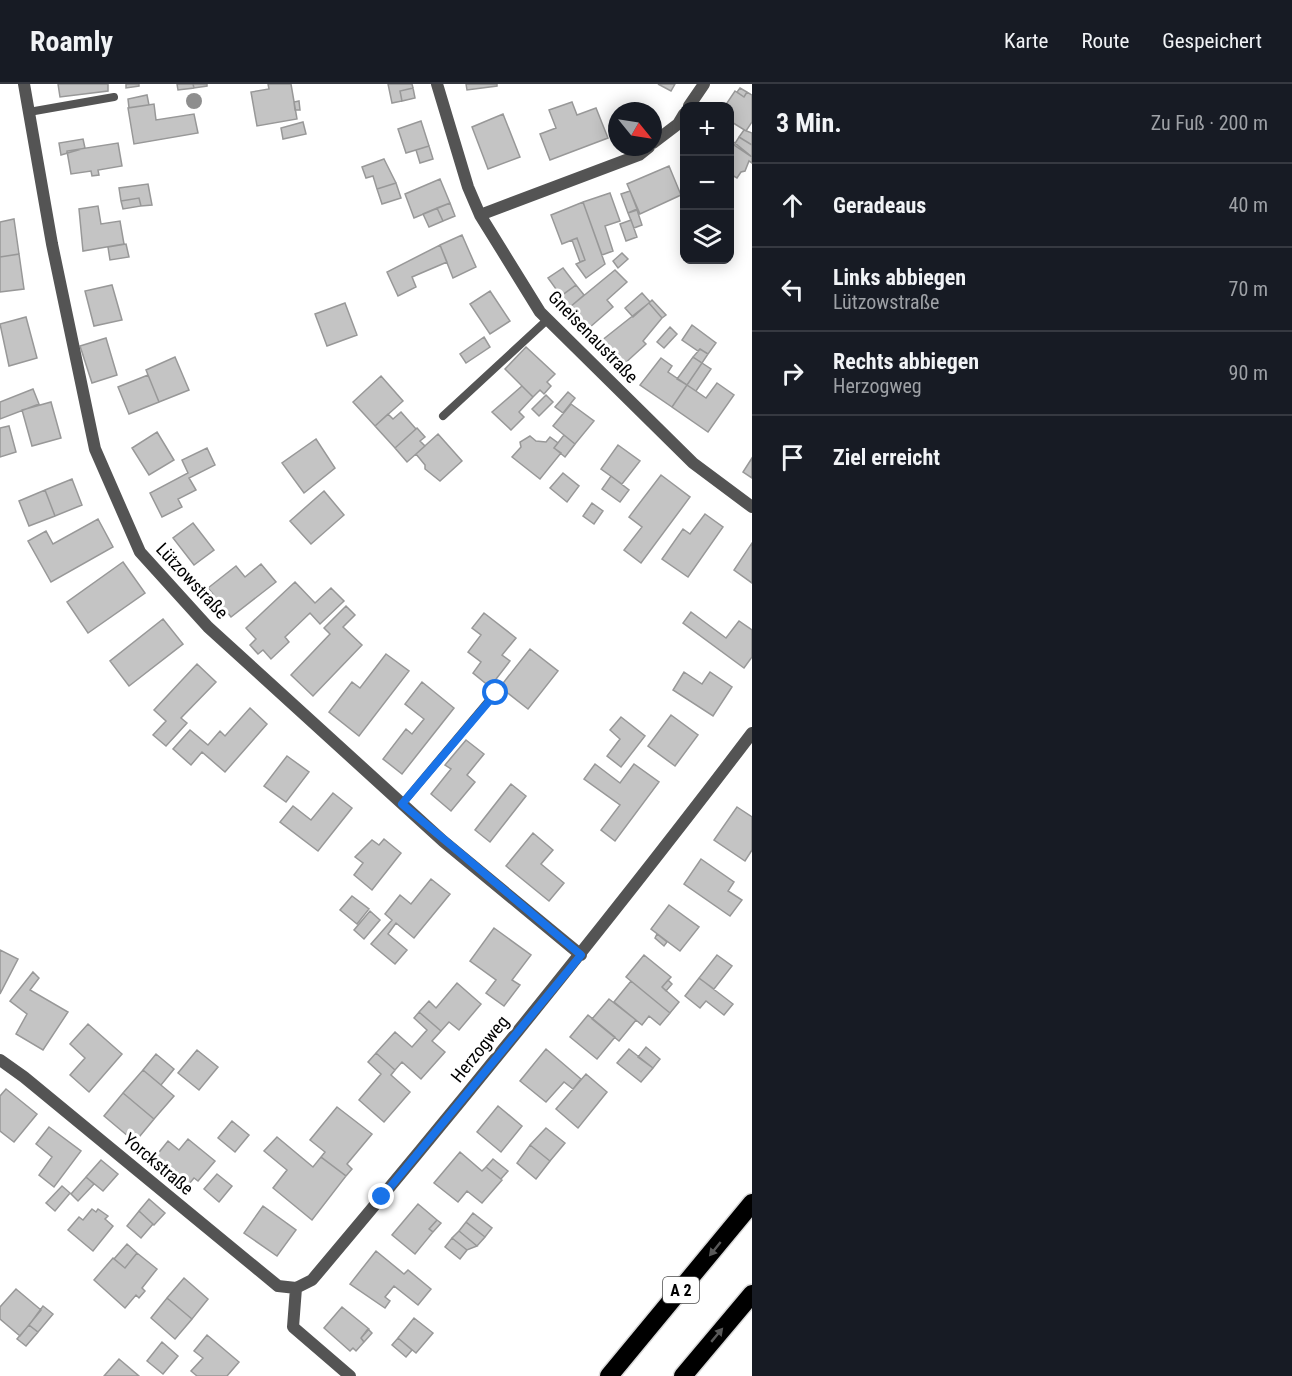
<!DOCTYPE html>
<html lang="de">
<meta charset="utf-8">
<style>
:root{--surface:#171b24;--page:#242831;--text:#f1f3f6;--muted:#9ea1a6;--line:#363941}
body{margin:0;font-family:"Roboto Condensed",sans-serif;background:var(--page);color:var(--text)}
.controls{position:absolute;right:18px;top:18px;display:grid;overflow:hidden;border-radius:12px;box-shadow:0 3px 15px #0003}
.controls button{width:54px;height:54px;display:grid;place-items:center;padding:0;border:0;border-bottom:2px solid var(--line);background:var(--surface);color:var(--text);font:30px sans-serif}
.compass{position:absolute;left:608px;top:18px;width:54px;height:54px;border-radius:50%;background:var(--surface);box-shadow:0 3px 15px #0003;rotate:120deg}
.stop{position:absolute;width:18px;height:18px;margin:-14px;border:4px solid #1a73e8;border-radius:50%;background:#fff}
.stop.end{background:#1a73e8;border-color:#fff;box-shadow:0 2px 6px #0008}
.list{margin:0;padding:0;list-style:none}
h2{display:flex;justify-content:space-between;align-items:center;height:78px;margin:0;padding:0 24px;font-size:26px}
h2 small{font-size:20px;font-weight:400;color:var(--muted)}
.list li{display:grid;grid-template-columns:39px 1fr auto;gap:18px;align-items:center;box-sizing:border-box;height:84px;padding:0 24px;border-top:2px solid var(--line)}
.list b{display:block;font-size:22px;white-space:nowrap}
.list p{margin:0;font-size:20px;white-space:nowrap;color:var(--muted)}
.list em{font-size:20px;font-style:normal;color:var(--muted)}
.icon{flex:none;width:33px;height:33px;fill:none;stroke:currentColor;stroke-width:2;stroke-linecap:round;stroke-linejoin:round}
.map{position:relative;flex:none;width:752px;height:1292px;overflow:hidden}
header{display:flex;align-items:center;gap:36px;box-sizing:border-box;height:84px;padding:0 30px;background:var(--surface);border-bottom:2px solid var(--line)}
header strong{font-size:28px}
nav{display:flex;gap:33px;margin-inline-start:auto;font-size:21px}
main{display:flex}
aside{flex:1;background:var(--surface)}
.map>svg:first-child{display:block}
.building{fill:#c4c4c4;stroke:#989898;stroke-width:1.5}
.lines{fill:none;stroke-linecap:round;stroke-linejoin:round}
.highway-casing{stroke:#dbdbdb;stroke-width:21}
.lane{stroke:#545454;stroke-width:8}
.street{stroke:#545454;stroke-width:12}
.highway{stroke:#000;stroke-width:18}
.tree{fill:#8e8e8e}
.oneway{fill:#595959}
.route{stroke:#1a73e8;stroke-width:8}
.labels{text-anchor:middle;stroke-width:6;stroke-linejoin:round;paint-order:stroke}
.shield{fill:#fff;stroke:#4c4c4c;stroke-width:1.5}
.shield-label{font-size:16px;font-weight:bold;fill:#000}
.street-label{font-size:18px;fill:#000;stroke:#fff}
</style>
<header>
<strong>Roamly</strong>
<nav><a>Karte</a><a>Route</a><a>Gespeichert</a></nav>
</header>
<main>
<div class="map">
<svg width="752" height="1292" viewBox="0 0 752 1292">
<rect width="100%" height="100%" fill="#fff"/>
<path class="building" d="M58,0H108V7L60,13Z
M126,0H139V2L126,4Z
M177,0H193L194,4L178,6Z
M193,0H207V2L194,4Z
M268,0H291L297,35L257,42L251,8L269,5Z
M388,0H412L413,4L400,7L402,17L392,19Z
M466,0H497V2L467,6Z
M658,0H675L671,7Z
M413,4L415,14L402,17L400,7Z
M740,4L747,8L744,13L737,8Z
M735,7L744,13L747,8L752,11V38L746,47L730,37V22H725Z
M147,11L149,21L129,24L128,15Z
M299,17L300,26H295L294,18Z
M572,18L577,31L596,24L608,54L550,76L540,50L556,44L549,26Z
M154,20L156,36L194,30L198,49L134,60L128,24Z
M503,30L520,73L488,85L472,43Z
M421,37L429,62L406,69L398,45Z
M303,38L306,50L283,55L281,44Z
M744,46L752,49V61L739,53Z
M739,53L752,61V73L734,61Z
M83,55L85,64L61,71L59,59Z
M730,55L752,73V79L749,77L745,87L741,88L737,94L730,90Z
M118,59L122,82L98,86L99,91L92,92L91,87L71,90L67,67Z
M429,62L433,75L420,79L416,66Z
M384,75L396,99L377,105L373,92L366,94L362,83Z
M669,82L681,111L640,130L627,100Z
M440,95L450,119L414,134L405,110Z
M396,99L401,114L382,120L377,105Z
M148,100L152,121L141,122L139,114L121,117L119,104Z
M630,107L637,125L628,129L621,110Z
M610,109L620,137L605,142L613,167L602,171L583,118Z
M139,114L141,122L123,125L121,117Z
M583,118L605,180L586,194L576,180L585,176L577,154L562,160L551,131Z
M450,119L455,132L443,137L437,124Z
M98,122L101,140L120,137L124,160L83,167L79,125Z
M437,124L443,137L429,143L423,130Z
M637,126L642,141L634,144L628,129Z
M14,135L19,170L0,173V138Z
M631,136L637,153L626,157L620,140Z
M462,151L476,183L453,194L440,161Z
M577,154L585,176L580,178L572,156Z
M126,160L129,173L110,176L108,163Z
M440,161L447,178L412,193L416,203L398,212L387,188Z
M622,169L628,175L618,184L613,177Z
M19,170L24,205L0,208V173Z
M563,184L576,201L561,212L548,194Z
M615,186L627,198L607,216L613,223L589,244L570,223Z
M112,201L122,236L94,242L85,207Z
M576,201L584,211L570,223L561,212Z
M490,207L510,237L490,250L470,220Z
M642,209L650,218L633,233L625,224Z
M652,216L666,231L662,234L649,219Z
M345,219L357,251L327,262L315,230Z
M649,219L662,234L643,257L646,260L623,281L601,257Z
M26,233L37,274L9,282L0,240Z
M692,241L716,259L708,270L700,265L698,267L682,256Z
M670,243L677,250L664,264L657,258Z
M484,253L490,263L466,279L460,270Z
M106,254L117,291L92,299L80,262Z
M526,263L555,290L547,298L551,302L544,310L540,306L533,313L505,285Z
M700,265L708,270L702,279L693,273Z
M175,273L189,306L159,318L146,286Z
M693,273L702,279L687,301L677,295Z
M661,274L672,282L668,288L687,301L672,323L640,301Z
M702,279L711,285L696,307L687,301Z
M148,291L159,318L129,330L118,303Z
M381,292L403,317L375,342L353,318Z
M717,299L734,311L708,348L672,323L687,301L706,314Z
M522,302L533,313L519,328L524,333L511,346L492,328Z
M33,305L39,320L0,335V318Z
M568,308L575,314L563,329L555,323Z
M546,311L553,318L539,332L532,325Z
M51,318L61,354L32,362L22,326Z
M571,320L594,337L575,360L553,342Z
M401,328L416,345L395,364L375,342L388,330L393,335Z
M9,342L16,368L0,373V344Z
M417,344L425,353L420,357L425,362L407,378L395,364Z
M157,348L174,376L149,391L132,364Z
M438,350L462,377L440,397L425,385V381L416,370Z
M564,351L575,360L565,373L554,364Z
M530,352L536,357L546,358L550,353L558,359L554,364L561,369L540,395L512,373L521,363L520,358Z
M316,355L335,384L304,409L282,379Z
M618,361L640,377L622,400L601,385Z
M207,364L215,381L189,394L196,406L178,415L182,423L162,433L150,409L188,389L182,376Z
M752,374V394L743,388Z
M563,389L579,402L567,418L550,404Z
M661,391L690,413L641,479L624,466L642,443L629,433Z
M611,392L629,406L620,418L602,405Z
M72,395L82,421L55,432L45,406Z
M45,406L55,432L29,442L19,417Z
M324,407L344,431L311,460L290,437Z
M592,419L603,427L594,440L583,432Z
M705,430L723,443L688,493L662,475L683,445L690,450Z
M98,435L113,463L51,498L28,457L46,447L53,460Z
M193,439L214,466L194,481L173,454Z
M752,459V499L734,486Z
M123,478L145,509L88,549L67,518Z
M261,480L276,498L231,533L208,504L236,482L245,493Z
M295,498L315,519L331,504L344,517L320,540L310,529L285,553L289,558L271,575L263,566L258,570L250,561L256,555L246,544Z
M346,522L355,531L343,543L362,561L313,612L291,591L330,550L324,544Z
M691,528L726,554L739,537L752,546V573L744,584L683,539Z
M484,529L516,554L502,571L510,577L490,603L473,589L481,578L468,568L481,551L472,544Z
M163,535L183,560L129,602L110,577Z
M530,565L558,587L528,625L500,603Z
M386,570L409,587L359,652L329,628L352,598L360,604Z
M197,580L216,598L181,634L187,639L166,662L153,651L166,637L154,626Z
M684,588L702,600L710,588L732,603L713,632L673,606Z
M422,598L454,624L402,690L383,675L406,645L412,650L424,635L405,620Z
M250,624L267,640L225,688L202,668L191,681L173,665L190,646L208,661L220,647L225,652Z
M671,631L698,651L675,682L648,662Z
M621,633L645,652L621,683L607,672L620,655L610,646Z
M466,656L484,670L467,691L475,698L451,727L431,710L451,685L445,681Z
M287,672L309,688L286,718L264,702Z
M595,680L620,699L634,680L659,698L615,757L601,746L620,721L584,695Z
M511,700L526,712L490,758L475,746Z
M333,709L352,724L318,767L280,738L293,722L311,736Z
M737,723L752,733V766L745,777L714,756Z
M533,749L553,766L541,780L564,799L549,817L506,782Z
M384,755L401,769L372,806L354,791L363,779L355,773L372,756L379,761Z
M701,775L734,798L728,807L742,816L730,832L684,800Z
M431,795L450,810L414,854L396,839L388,850L407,866L395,880L371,860L392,836L385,830L400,811L411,820Z
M352,812L369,825L357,840L340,826Z
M669,821L699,843L680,867L651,845Z
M370,827L380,836L364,855L354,846Z
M494,844L531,871L512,896L520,901L504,922L486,909L496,896L470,877Z
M657,850L667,858L664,862L655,854Z
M0,866L18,875L0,910Z
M644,871L671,893L662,903L679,918L670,929L626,893Z
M717,871L732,882L714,905L699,894Z
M33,888L39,894L30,906L68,928L43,966L16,950L27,930L10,917Z
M699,894L733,920L724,931L706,917L700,924L685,912Z
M668,896L672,900L666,907L662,903Z
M631,897L670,929L660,941L649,932L642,941L614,918Z
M457,899L481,920L459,946L449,938L441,947L419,928L429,917L436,924Z
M609,915L636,936L619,957L592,935Z
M419,928L441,947L432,957L445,968L421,995L402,978L395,986L376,969L395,948L412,963L427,946L414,934Z
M588,931L615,953L597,975L570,953Z
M88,940L122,970L89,1008L70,991L85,974L70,960Z
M646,963L660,975L653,984L638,973Z
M546,965L581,995L573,1005L564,998L546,1018L520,997Z
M629,965L653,984L641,998L617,979Z
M197,966L218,983L199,1006L178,989Z
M376,969L395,986L391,991L410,1008L384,1038L359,1016L381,990L368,978Z
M156,970L174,985L161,1001L143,986Z
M143,986L174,1012L154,1035L123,1009Z
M586,990L607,1008L578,1044L556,1025Z
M6,1005L37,1030L14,1058L0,1047V1012Z
M123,1009L154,1035L135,1058L104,1032Z
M498,1022L522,1042L501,1068L477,1048Z
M337,1023L372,1050L347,1080L352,1085L346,1092L321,1073L325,1068L310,1056Z
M232,1037L249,1051L235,1068L218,1054Z
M49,1043L81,1067L54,1103L39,1091L52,1073L36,1060Z
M546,1044L565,1059L550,1077L530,1061Z
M277,1053L313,1083L321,1073L346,1092L312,1136L273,1104L287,1086L264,1067Z
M188,1055L215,1077L198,1097L194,1094L189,1100L156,1072L168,1057L179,1066Z
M530,1061L550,1077L536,1095L517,1079Z
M460,1068L482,1087L486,1083L502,1096L482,1119L467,1107L458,1118L434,1099Z
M493,1075L508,1087L501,1095L486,1083Z
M101,1076L118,1090L103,1107L86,1093Z
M217,1090L232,1102L219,1118L204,1105Z
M86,1093L94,1100L78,1117L71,1110Z
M62,1102L70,1109L55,1127L46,1119Z
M149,1115L165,1129L154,1141L139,1127Z
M418,1120L437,1136L429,1145L433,1148L415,1170L392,1151Z
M263,1122L296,1146L277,1172L244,1149Z
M92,1125L96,1128L98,1125L108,1132L105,1135L113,1142L93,1167L68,1146L79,1133L83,1136Z
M139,1127L153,1140L141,1154L127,1142Z
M473,1129L492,1144L485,1153L466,1138Z
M437,1136L441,1139L433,1148L429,1145Z
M466,1138L485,1153L477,1162L459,1147Z
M459,1147L477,1162L467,1166L452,1154Z
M452,1154L467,1166L460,1175L445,1163Z
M127,1160L137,1169L125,1184L114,1175Z
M376,1167L404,1190L408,1186L431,1205L418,1221L394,1202L385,1213L390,1217L385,1224L350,1200Z
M137,1169L157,1185L142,1204L145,1207L139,1214L136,1211L125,1224L94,1196L113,1174L125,1184Z
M184,1194L208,1215L192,1235L167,1214Z
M16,1205L41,1226L20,1252L0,1235V1223Z
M167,1214L192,1235L175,1255L151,1234Z
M43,1222L53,1230L38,1248L29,1241Z
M342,1223L369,1245L361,1254L364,1258L356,1267L353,1264L350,1267L324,1244Z
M414,1234L433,1249L416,1269L398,1254Z
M29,1241L38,1248L26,1262L17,1255Z
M368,1245L372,1249L364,1258L361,1254Z
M207,1251L239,1278L227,1292H197L191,1287L203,1274L194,1267Z
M398,1254L412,1266L406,1273L392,1261Z
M162,1258L178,1272L163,1290L147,1277Z
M119,1275L139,1292H104Z"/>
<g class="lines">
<g class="highway-casing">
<path id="highway" d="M609,1292L752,1119
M683,1292L752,1210"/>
</g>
<path class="lane" d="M29,28L114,13
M443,332L547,236
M402,720L496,608"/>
<path class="street" d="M24,0L52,160L95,365L140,468L208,543L443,757L581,871
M437,0L468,103L480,131L540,228L693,379L752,423
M689,22L704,0
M653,59L678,40L684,30
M480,131L639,71L649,63
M0,976L24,993L278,1202L296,1204
M296,1204L312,1196C463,1017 610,836 752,649
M296,1204L293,1243L350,1292"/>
<use href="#highway" class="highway"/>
</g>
<circle class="tree" cx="194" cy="17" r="8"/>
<defs><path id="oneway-solid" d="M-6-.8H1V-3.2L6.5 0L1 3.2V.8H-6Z" transform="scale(1.5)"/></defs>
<g class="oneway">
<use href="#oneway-solid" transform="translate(715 1165) rotate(129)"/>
<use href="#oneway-solid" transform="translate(717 1251) rotate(-50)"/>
</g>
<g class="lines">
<path class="route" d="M382,1113L581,871L402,720L496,609"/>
</g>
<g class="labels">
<rect class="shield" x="663" y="1193" width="36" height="26" rx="4.5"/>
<g class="shield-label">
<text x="681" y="1212">A 2</text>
</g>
<g class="street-label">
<text transform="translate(593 253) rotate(46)" y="6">Gneisenaustraße</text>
<text transform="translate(192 497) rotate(47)" y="6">Lützowstraße</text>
<text transform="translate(480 965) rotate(-51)" y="6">Herzogweg</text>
<text transform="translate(158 1080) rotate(40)" y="6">Yorckstraße</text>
</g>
</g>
</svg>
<div class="controls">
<button>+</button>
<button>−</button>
<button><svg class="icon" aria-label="layers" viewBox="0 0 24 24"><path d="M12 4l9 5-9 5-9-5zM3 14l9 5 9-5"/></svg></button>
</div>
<svg class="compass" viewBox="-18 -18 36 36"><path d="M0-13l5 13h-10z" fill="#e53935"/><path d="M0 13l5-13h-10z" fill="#9ea1a6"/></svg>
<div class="stop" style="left:496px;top:609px"></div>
<div class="stop end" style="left:382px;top:1113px"></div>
</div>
<aside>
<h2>3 Min.<small>Zu Fuß · 200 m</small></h2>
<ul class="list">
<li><svg class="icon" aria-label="ahead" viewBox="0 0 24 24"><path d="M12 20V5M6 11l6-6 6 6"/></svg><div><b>Geradeaus</b></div><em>40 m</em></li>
<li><svg class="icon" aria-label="left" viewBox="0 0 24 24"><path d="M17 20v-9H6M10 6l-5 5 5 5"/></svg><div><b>Links abbiegen</b><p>Lützowstraße</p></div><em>70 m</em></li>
<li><svg class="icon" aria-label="right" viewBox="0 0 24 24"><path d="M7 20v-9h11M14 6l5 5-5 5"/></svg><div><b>Rechts abbiegen</b><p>Herzogweg</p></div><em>90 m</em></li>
<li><svg class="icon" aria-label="arrive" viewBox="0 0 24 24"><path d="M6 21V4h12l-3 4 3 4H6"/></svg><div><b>Ziel erreicht</b></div></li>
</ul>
</aside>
</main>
